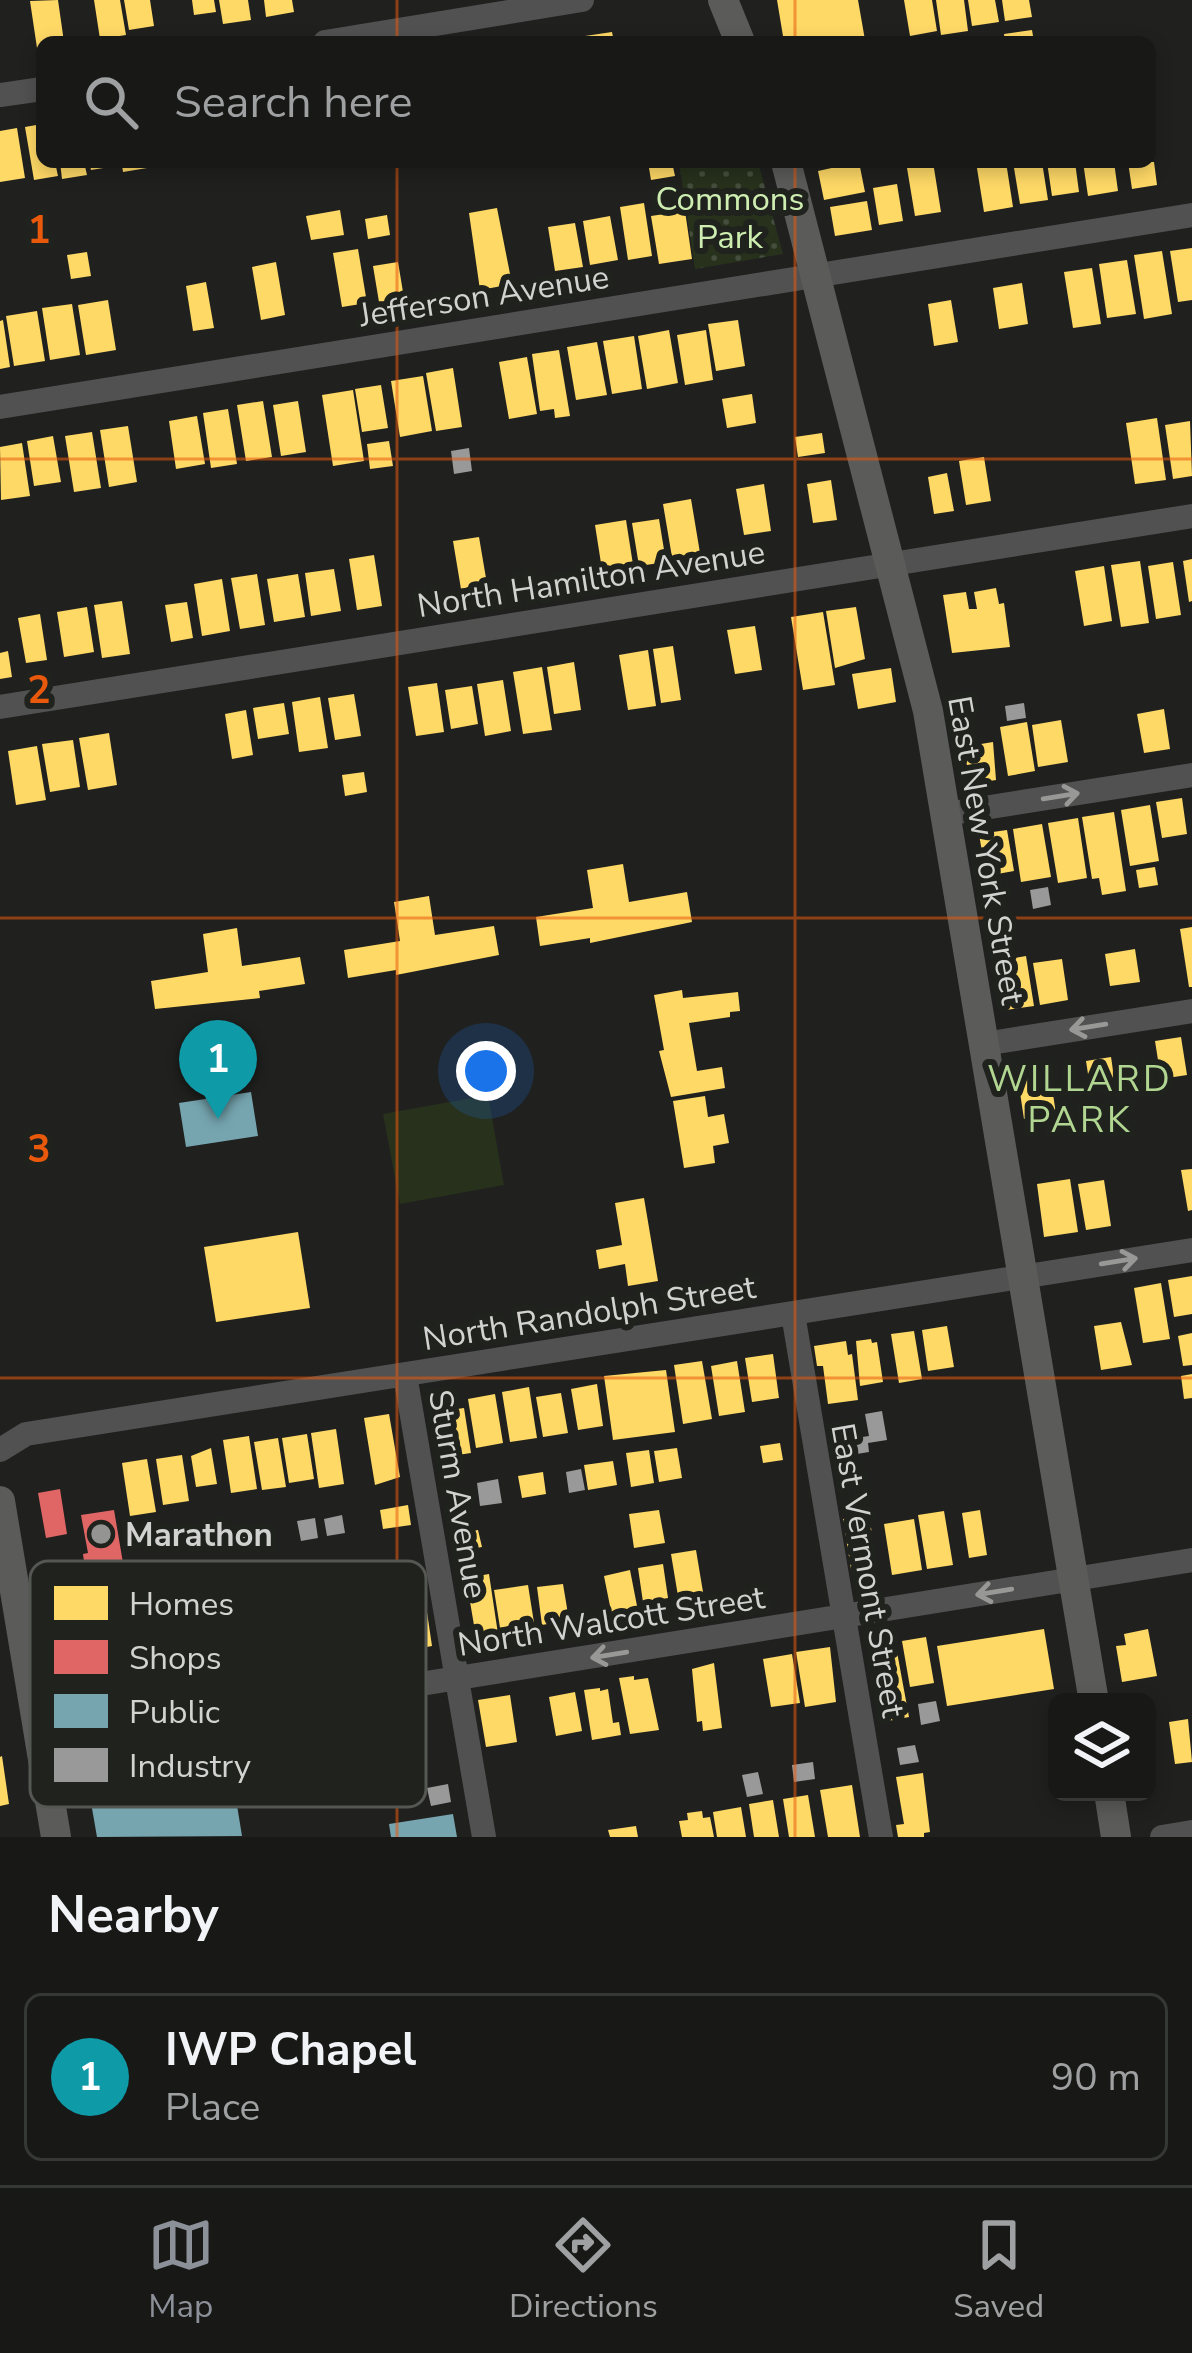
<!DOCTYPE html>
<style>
:root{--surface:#181917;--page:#212220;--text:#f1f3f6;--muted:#9fa0a1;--line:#363836;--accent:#8c9099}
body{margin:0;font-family:"Nunito Sans",sans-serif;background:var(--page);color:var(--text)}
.controls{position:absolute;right:36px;bottom:36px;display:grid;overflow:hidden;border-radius:18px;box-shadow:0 6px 18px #0003}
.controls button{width:108px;height:108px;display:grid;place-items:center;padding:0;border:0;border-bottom:3px solid var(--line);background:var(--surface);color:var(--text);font:60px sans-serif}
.you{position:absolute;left:486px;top:1071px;width:42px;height:42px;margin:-30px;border:9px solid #fff;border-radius:50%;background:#1a73e8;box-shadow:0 0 0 18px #1a73e833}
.badge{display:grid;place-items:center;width:78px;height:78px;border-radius:50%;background:var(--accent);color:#fff;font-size:39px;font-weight:700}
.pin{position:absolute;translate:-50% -99px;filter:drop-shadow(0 3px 6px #0008)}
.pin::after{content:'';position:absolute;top:63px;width:42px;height:36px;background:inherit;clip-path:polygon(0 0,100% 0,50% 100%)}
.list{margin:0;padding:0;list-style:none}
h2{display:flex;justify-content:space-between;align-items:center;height:156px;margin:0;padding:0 48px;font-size:51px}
h2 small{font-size:39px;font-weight:400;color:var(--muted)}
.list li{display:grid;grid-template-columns:78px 1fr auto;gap:36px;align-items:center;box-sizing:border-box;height:168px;margin:0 24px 24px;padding:0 24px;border:3px solid var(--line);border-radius:18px}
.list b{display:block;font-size:45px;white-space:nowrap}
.list p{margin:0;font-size:39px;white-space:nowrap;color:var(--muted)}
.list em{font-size:39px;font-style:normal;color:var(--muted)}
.icon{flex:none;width:66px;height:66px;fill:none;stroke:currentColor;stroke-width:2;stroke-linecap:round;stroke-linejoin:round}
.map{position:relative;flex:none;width:1192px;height:1837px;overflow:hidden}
.search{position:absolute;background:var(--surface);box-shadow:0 6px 18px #0003;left:36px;right:36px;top:36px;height:132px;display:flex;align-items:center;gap:30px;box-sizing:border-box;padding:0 42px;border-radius:18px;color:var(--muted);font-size:45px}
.sheet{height:348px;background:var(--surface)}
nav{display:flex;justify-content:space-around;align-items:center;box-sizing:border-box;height:168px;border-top:3px solid var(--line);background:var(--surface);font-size:33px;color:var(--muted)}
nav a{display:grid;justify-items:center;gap:6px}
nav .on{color:var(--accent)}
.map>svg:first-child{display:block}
.grass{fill:#27311c}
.park{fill:url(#park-dots)}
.homes{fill:#ffd966}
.shops{fill:#e06666}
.public{fill:#76a5af}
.industry{fill:#999}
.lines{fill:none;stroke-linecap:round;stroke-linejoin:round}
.minor{stroke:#515151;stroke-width:24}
.major{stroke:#5b5b5a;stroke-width:30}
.oneway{stroke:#989897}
.grid{fill:none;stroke:#e8590c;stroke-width:3;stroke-opacity:0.55}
.poi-dot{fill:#949592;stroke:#20221e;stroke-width:4.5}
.labels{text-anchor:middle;stroke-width:12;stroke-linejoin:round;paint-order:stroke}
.park-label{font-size:33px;fill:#ceeeb1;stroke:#20221e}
.street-label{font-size:33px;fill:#d2d3d0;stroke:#20221e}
.poi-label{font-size:33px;font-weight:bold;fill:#d2d3d0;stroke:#20221e;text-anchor:start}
.neighbourhood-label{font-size:36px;letter-spacing:3px;fill:#b1d691;stroke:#20221e}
.key{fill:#20221e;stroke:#555753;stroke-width:3}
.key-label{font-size:33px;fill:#d2d3d0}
.grid-label{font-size:39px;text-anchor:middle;font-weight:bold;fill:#e8590c;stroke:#20221e;stroke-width:12;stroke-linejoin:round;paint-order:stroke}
</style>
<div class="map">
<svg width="1192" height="1837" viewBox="0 0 1192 1837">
<defs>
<pattern id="park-dots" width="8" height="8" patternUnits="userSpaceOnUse" patternTransform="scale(3)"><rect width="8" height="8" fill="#27311c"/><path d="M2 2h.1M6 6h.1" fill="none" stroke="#454e3c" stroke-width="1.8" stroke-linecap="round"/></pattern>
</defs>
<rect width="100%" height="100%" fill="#20211f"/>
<path class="grass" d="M488,1095L504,1185L400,1204L383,1114Z"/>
<path class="park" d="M679,162H758L783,254L695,269Z"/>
<path class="homes" d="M58,0L64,42H42V47L37,48L30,1Z
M94,0H120L126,35L100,39Z
M124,0H150L154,26L129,30Z
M192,0H214L216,12L194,15Z
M219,0H248L251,20L223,24Z
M264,0H292L294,12L266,17Z
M777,0H858L865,40L784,42Z
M904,0H932L937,31L910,36Z
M936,0H964L968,31L941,35Z
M968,0H995L999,22L972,26Z
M1002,0H1029L1032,17L1005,21Z
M1032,30L1034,42H1005L1004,34Z
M612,32L614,42H586L585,36Z
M42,124V162H55L58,176L34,180L25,127Z
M17,128L25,178L0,182V131Z
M60,162H84L87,175L62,179Z
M89,162H147V168L123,172L122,165L91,170Z
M648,162H672L675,176L651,180Z
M859,162L865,192L824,200L818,171Z
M906,162H933L941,212L915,216Z
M976,162H1006L1013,207L984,212Z
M1013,162H1042L1048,200L1020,204Z
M1047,162H1075L1079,192L1052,196Z
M1083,162H1114L1118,191L1088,196Z
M1128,162H1154L1157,185L1132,189Z
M897,184L903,221L879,225L873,188Z
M867,201L872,230L835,236L830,207Z
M644,203L652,256L628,260L620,207Z
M497,208L512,284L480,290L469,213Z
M340,210L344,235L311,240L306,216Z
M685,211L692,259L659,264L651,216Z
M387,215L390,235L368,239L365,219Z
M610,216L618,260L590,265L583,221Z
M575,223L583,267L555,271L548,227Z
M1192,248V300L1178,302L1170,251Z
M358,249L367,303L342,307L333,253Z
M1162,251L1172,314L1144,319L1134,255Z
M87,252L91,276L71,279L67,255Z
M1127,260L1136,314L1107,318L1099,264Z
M276,262L285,315L261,320L252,267Z
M398,262L404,298L379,302L373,266Z
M1092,268L1101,324L1073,328L1064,272Z
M206,282L214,328L193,331L186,286Z
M1022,283L1028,324L999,329L993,288Z
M108,300L116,350L86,355L78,305Z
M951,300L958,342L934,346L928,304Z
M72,304L80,355L50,360L42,308Z
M37,311L45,361L14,366L6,316Z
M3,320L10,367L0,369V321Z
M738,320L745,366L716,371L708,324Z
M669,330L678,383L647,389L638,336Z
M706,330L713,380L685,385L677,335Z
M634,336L642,389L612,394L603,341Z
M597,342L607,395L576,400L567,347Z
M559,350L570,416L555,418L554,409L540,411L532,354Z
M527,357L537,414L509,419L499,362Z
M453,368L462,427L436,431L426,373Z
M423,376L432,431L400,437L391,381Z
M381,385L388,428L362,432L355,389Z
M353,390L364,461L333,466L322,395Z
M752,394L756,423L727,428L722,399Z
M263,401L272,457L246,461L237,405Z
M298,401L306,452L281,456L273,405Z
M228,409L237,464L211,468L203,413Z
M197,416L205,464L176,469L169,421Z
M1157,418L1166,480L1135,484L1126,423Z
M1190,421L1192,476L1173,479L1165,425Z
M128,426L137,482L109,487L100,430Z
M92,432L101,488L74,492L65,436Z
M822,433L825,453L798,457L795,437Z
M53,436L61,482L34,486L27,441Z
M389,441L393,466L370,469L367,444Z
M22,443L30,496L1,500L0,447Z
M984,457L991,501L966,505L959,461Z
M947,473L954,511L934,514L928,477Z
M831,480L837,520L813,523L807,484Z
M764,484L771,531L744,535L736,489Z
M691,499L700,553L672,557L663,504Z
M659,519L666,562L639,566L632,523Z
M626,520L634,571L603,576L595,525Z
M479,537L487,584L461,589L453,541Z
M374,555L382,606L357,610L349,559Z
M1192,559V601L1189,602L1183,561Z
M1140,561L1149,623L1121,627L1111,565Z
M1173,562L1181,615L1156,619L1148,566Z
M1104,566L1112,621L1084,626L1075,571Z
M334,569L341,611L311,616L305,573Z
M257,574L265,625L240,629L231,578Z
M298,574L305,617L274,622L267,579Z
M222,579L230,631L202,636L194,584Z
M996,588L999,604L1004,603L1010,647L952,653L943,595L966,592L969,609H977L974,592Z
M122,601L130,654L102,658L94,605Z
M187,602L193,638L171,642L165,605Z
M87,607L94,652L64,657L57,612Z
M856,607L865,659L835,668L826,611Z
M823,612L835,685L803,690L791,617Z
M40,614L47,660L26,663L18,618Z
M755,626L762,670L735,674L727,630Z
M673,646L681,700L661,703L653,649Z
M648,650L656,706L628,710L619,655Z
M8,651L12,677L0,679V653Z
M574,662L581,710L554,714L547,667Z
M542,667L552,730L523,734L513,672Z
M891,668L896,702L858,709L852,674Z
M503,680L511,731L485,736L477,684Z
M437,683L444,732L416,736L408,687Z
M472,686L478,724L451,729L445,690Z
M354,694L361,736L335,740L328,698Z
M320,697L328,748L299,752L292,702Z
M284,703L289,734L258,739L253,708Z
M1164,709L1170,749L1144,753L1137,714Z
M246,710L253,755L232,759L225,714Z
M1061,720L1068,762L1038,767L1032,725Z
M1027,722L1035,771L1008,776L1000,727Z
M109,733L117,785L88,790L79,738Z
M73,740L80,787L50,792L42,744Z
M993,742L996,780L971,784L963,747Z
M37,746L46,800L16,805L8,751Z
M364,772L367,792L345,796L342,775Z
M1182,798L1187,834L1162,838L1156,802Z
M1150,805L1159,861L1130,866L1121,810Z
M1114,812L1126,891L1102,895L1099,878L1092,879L1082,817Z
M1078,818L1087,878L1058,883L1048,823Z
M1042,824L1051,877L1021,882L1013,829Z
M1007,830L1014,871L986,876L979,834Z
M623,864L629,902L687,892L692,922L590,943V938L540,946L536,917L593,908L587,870Z
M1155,867L1158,885L1139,888L1136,870Z
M429,896L435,935L494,926L499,955L396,975V970L348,978L344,950L400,941L394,902Z
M1192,927V987H1189L1180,929Z
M237,928L242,966L300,957L305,984L259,991L260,998L155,1009L151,981L208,972L203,934Z
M1135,949L1140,982L1110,986L1105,954Z
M1026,956L1034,1006L1006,1010L998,961Z
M1062,959L1068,1000L1040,1005L1033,963Z
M682,990L683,998L738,992L740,1011L730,1012V1017L689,1023L697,1071L722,1067L725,1088L671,1097L659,1051L664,1050L654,995Z
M1181,1037L1187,1075L1161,1079L1155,1041Z
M1111,1057L1115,1083L1090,1087L1086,1061Z
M1048,1061L1056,1114L1024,1119L1016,1066Z
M705,1096L708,1117L724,1114L729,1143L713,1146L715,1163L684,1168L673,1101Z
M1192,1169V1210L1188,1211L1181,1170Z
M1070,1179L1078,1232L1044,1237L1037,1184Z
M1104,1180L1111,1226L1086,1230L1078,1184Z
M644,1198L658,1281L628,1286L625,1264L599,1269L596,1250L622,1245L615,1203Z
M298,1232L310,1308L216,1322L204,1247Z
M1192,1276V1314L1174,1317L1168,1280Z
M1161,1283L1170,1339L1143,1343L1134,1288Z
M1121,1322L1132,1365L1101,1370L1094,1326Z
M947,1326L954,1367L928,1371L922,1330Z
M914,1331L922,1379L899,1383L891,1334Z
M1192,1333V1365L1183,1366L1178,1336Z
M871,1339L872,1343L877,1342L883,1382L860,1386L856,1341Z
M846,1341L848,1355L852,1354L858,1400L828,1404L823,1366H817L814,1346Z
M773,1354L779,1398L752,1402L745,1358Z
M702,1361L712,1419L683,1424L674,1365Z
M737,1361L745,1412L719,1416L711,1366Z
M666,1370L675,1432L613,1440L604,1376Z
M1192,1374V1398L1184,1399L1181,1376Z
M597,1384L603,1426L578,1430L571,1389Z
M529,1387L537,1438L510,1442L502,1392Z
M561,1393L568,1433L543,1437L536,1397Z
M495,1394L503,1443L476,1448L468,1399Z
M464,1408L471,1453L444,1457L437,1412Z
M389,1414L400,1477L375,1485L364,1418Z
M336,1429L344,1484L319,1488L311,1433Z
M307,1434L314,1479L289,1483L282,1438Z
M249,1436L257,1489L231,1493L223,1440Z
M278,1438L286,1487L262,1490L254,1442Z
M780,1443L783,1460L763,1463L760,1446Z
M211,1448L217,1484L196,1487L191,1456Z
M677,1448L682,1478L659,1482L654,1451Z
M649,1450L654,1483L631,1487L626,1453Z
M182,1455L189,1501L163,1505L156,1459Z
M147,1459L156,1512L130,1516L122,1463Z
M613,1461L617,1485L588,1490L584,1465Z
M543,1472L546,1494L522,1498L518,1476Z
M408,1505L411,1525L383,1529L380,1510Z
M659,1510L665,1543L634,1548L629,1514Z
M980,1510L987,1555L969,1558L962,1513Z
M944,1511L953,1565L927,1569L918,1515Z
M869,1515L877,1565L851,1569L843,1519Z
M914,1519L922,1570L892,1575L884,1524Z
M478,1530L482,1547L459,1551L456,1534Z
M696,1550L705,1604L680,1608L671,1554Z
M663,1564L668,1598L643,1602L638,1568Z
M630,1570L638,1611L612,1616L604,1576Z
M489,1574L498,1634L476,1637L466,1578Z
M563,1584L569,1620L542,1625L537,1587Z
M528,1585L535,1629L501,1634L494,1590Z
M424,1592L432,1646L405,1651L396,1596Z
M1044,1629L1054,1689L947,1706L937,1646Z
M1148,1629L1157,1676L1122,1682L1116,1646L1126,1645L1124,1634Z
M926,1637L934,1683L910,1687L902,1641Z
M830,1647L836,1702L805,1707L796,1652Z
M883,1652H897L909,1717L888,1721L885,1702L879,1703L871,1654Z
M792,1654L800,1703L771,1707L763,1659Z
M714,1663L722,1728L703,1731L702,1721L697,1722L692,1669Z
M634,1676V1680L648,1678L659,1730L630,1734L619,1678Z
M600,1688V1691L608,1689L613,1723L619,1722L621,1735L592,1740L584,1690Z
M575,1692L582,1731L556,1736L549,1697Z
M510,1695L517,1742L486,1747L478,1700Z
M1188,1719L1192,1762L1175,1764L1169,1722Z
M2,1756L9,1804L0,1806V1757Z
M923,1773L930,1832L924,1833V1837H898L896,1825L904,1824L896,1777Z
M852,1785L860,1837H828L820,1790Z
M808,1795L815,1837H789L783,1799Z
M773,1800L779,1837H754L749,1804Z
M741,1807L746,1837H717L713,1812Z
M702,1811L703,1818L710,1817L714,1837H682L679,1821L688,1820L687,1813Z
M636,1826L638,1837H610L608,1830Z"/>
<path class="shops" d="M60,1489L67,1534L46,1538L38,1493Z
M114,1510L123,1563L85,1569L83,1554L88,1553L81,1515Z"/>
<path class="public" d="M251,1092L258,1136L186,1147L179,1103Z
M227,1744L242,1836L97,1837L85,1768L120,1763L121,1768L164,1761L163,1754Z
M453,1814L457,1837H391L389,1824Z"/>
<path class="industry" d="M469,448L472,471L454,474L451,451Z
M1024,703L1026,718L1007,721L1005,706Z
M1048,887L1051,905L1033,909L1030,890Z
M882,1411L887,1440L868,1443L869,1452L832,1458L829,1442L869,1436L865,1414Z
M581,1469L585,1490L569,1493L566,1472Z
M498,1479L502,1503L480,1506L477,1483Z
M342,1515L345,1533L327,1536L324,1519Z
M315,1518L318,1538L301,1541L297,1521Z
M262,1525L264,1545L243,1548L240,1528Z
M936,1701L940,1721L921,1725L918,1704Z
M915,1745L919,1762L900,1765L897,1748Z
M813,1762L815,1779L794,1782L792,1765Z
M758,1772L763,1794L747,1797L742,1775Z
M448,1784L451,1802L431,1806L427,1788Z"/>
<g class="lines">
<path class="minor" d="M325,42L582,0
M0,95L42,89
M0,407L1192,215
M0,707L1192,516
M946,814L1192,775
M984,1044L1192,1011
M793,1314L881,1837
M405,1375L484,1837
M0,1450L26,1434L1192,1250
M41,1745L1192,1560
M1162,1837L1192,1832"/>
<path class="major" d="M723,0L740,42
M786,162L928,711L1094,1702
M0,1501L56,1837
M1109,1792L1116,1837"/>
</g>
<defs><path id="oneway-shaft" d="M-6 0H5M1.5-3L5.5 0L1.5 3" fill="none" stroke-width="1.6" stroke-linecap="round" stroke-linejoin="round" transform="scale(3)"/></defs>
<g class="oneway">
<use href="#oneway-shaft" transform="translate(1061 796) rotate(-9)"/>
<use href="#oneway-shaft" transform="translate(1088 1027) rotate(171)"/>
<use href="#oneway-shaft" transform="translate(1119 1261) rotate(-9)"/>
<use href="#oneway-shaft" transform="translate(994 1592) rotate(171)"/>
<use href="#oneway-shaft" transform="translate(609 1655) rotate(171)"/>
</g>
<path class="grid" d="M397,0V42M795,0V42M397,162V1837M795,162V1837M0,459H1192M0,918H1192M0,1378H1192"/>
<circle class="poi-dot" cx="101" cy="1534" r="12"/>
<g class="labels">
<g class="park-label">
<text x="730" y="210">Commons<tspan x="730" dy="38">Park</tspan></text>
</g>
<g class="street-label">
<text transform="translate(484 295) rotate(-9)" y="12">Jefferson Avenue</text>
<text transform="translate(591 578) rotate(-9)" y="12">North Hamilton Avenue</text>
<text transform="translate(987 850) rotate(80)" y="12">East New York Street</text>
<text transform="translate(589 1312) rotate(-9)" y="12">North Randolph Street</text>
<text transform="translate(459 1494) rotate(80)" y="12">Sturm Avenue</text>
<text transform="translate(869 1570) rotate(80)" y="12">East Vermont Street</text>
<text transform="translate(611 1620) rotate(-9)" y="12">North Walcott Street</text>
</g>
<g class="poi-label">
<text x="125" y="1546">Marathon</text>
</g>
<g class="neighbourhood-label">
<text x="1080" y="1091">WILLARD<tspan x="1080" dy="41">PARK</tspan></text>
</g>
</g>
<rect x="30" y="1561" width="396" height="246" rx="18" class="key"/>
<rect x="54" y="1586" width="54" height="34" fill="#ffd966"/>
<rect x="54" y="1640" width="54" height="34" fill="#e06666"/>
<rect x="54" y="1694" width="54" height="34" fill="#76a5af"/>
<rect x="54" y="1748" width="54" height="34" fill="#999"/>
<g class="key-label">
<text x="129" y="1615">Homes</text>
<text x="129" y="1669">Shops</text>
<text x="129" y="1723">Public</text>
<text x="129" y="1777">Industry</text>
</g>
<g class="grid-label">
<text x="39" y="243">1</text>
<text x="39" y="703">2</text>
<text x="39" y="1162">3</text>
</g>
</svg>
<div class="controls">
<button><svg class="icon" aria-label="layers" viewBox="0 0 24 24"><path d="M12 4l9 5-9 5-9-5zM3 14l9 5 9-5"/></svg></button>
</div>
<div class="you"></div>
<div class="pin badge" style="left:218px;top:1119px;background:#0f9aa8">1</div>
<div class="search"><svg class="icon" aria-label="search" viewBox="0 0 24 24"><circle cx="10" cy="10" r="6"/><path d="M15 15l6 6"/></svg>Search here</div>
</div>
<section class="sheet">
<h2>Nearby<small></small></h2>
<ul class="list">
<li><span class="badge" style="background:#0f9aa8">1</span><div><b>IWP Chapel</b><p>Place</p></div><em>90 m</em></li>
</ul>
</section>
<nav>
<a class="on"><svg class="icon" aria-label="map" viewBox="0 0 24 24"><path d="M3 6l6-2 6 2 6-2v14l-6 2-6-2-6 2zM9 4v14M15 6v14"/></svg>Map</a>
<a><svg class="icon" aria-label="directions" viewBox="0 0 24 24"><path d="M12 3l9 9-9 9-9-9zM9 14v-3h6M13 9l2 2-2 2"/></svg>Directions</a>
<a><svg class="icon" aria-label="saved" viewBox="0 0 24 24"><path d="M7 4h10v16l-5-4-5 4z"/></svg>Saved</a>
</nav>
